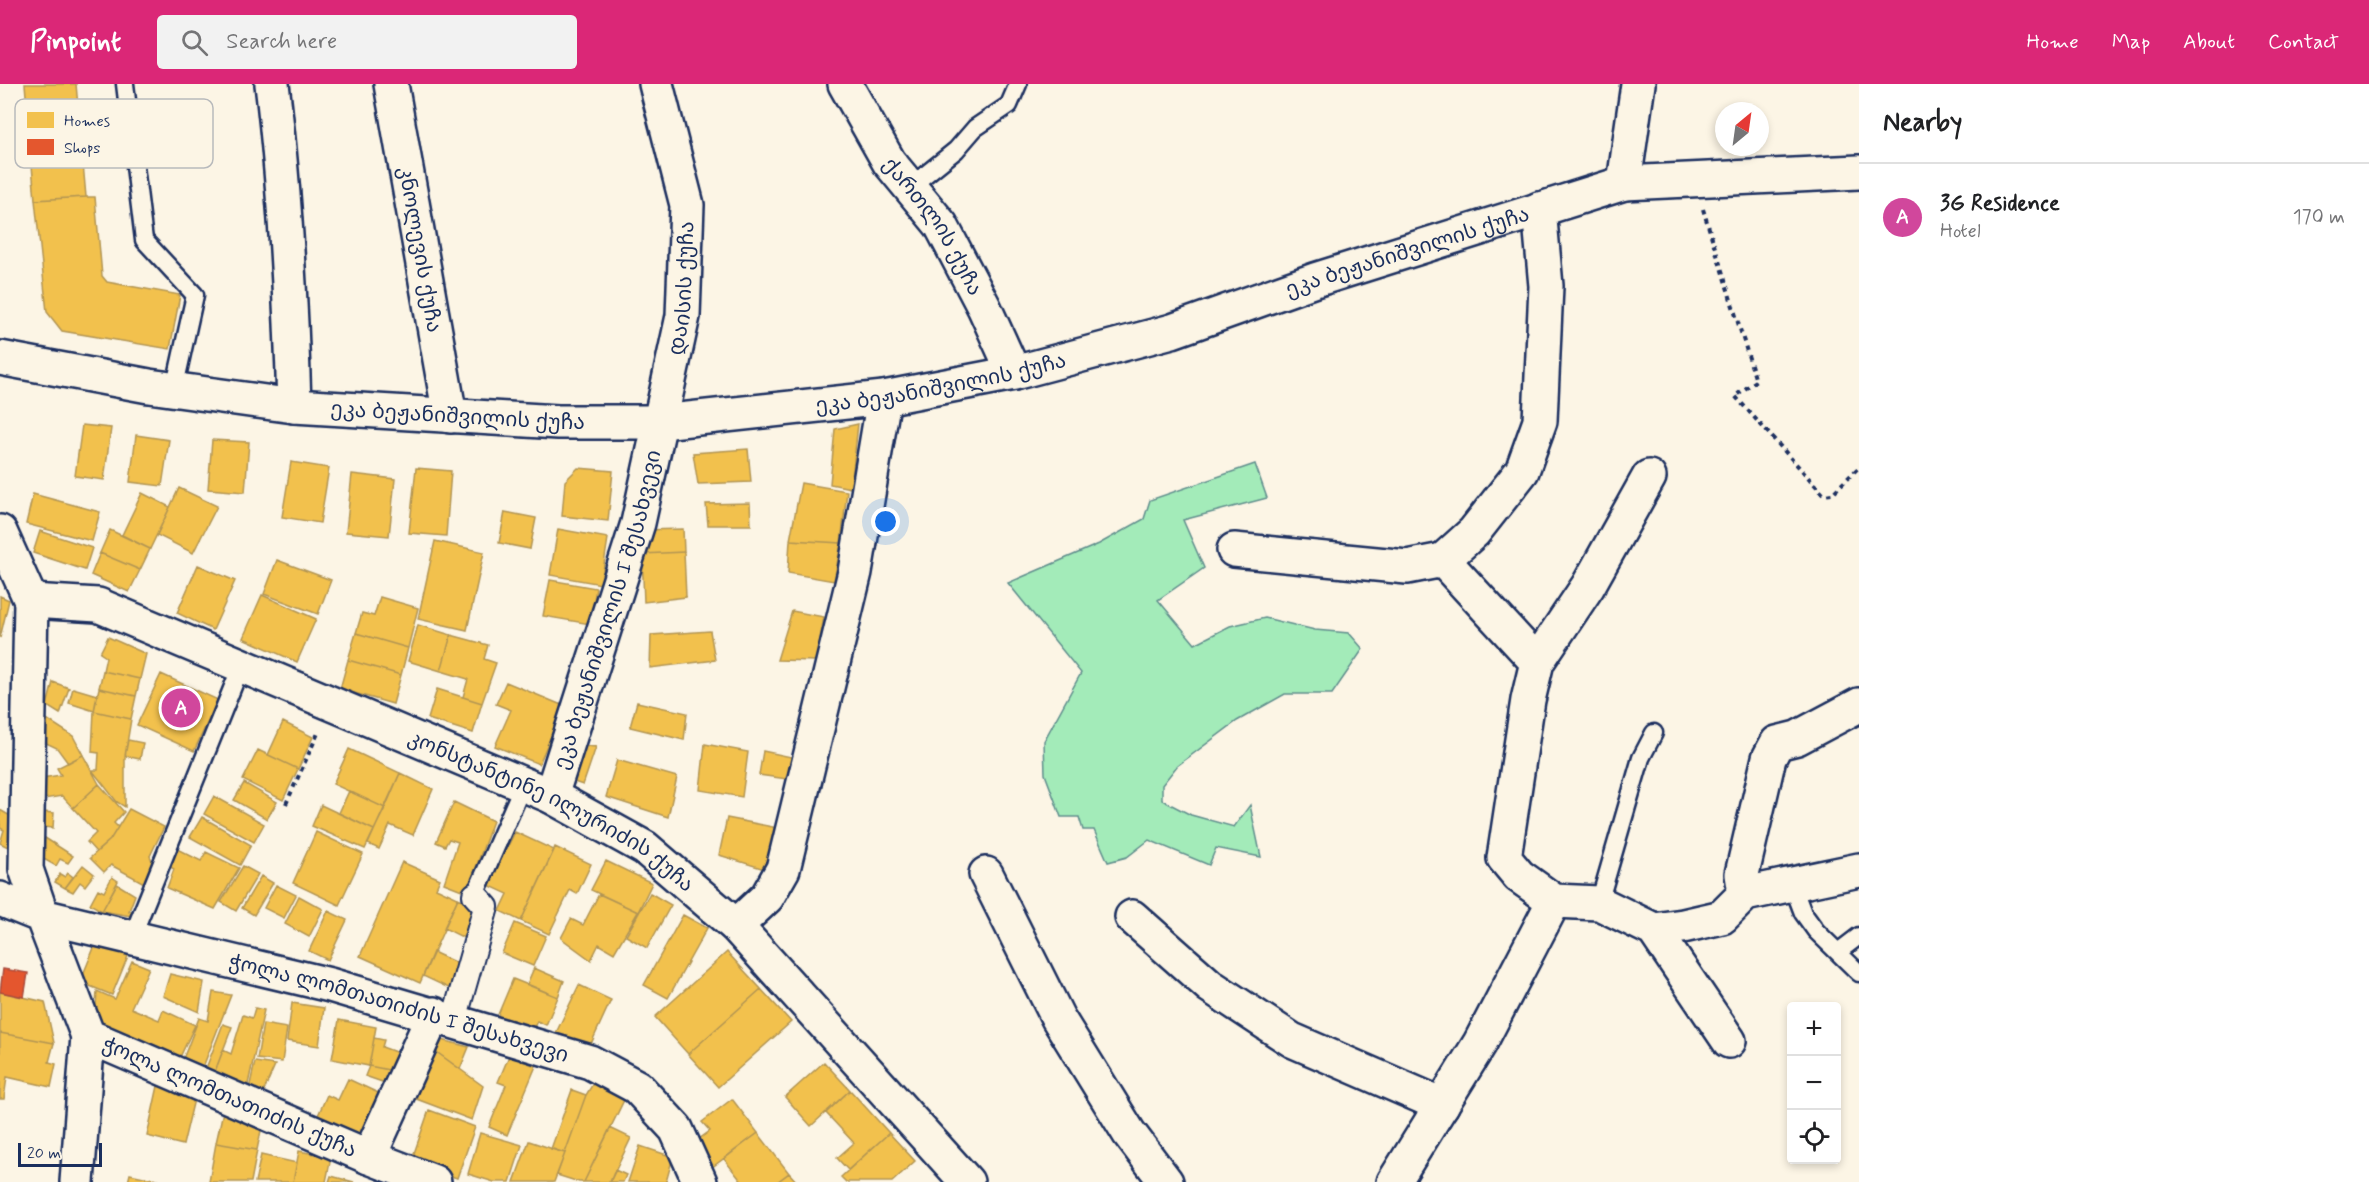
<!DOCTYPE html>
<meta charset="utf-8">
<style>
:root{--surface:#fff;--page:#f2f2f2;--text:#202124;--muted:#757577;--line:#e0e0e0;--accent:#db2777}
body{margin:0;font-family:Mynerve,"Noto Sans Georgian",sans-serif;background:var(--page);color:var(--text)}
.controls{position:absolute;right:18px;bottom:18px;display:grid;overflow:hidden;border-radius:6px;box-shadow:0 3px 9px #0003}
.controls button{width:54px;height:54px;display:grid;place-items:center;padding:0;border:0;border-bottom:2px solid var(--line);background:var(--surface);color:var(--text);font:30px sans-serif}
.compass{position:absolute;left:1715px;top:18px;width:54px;height:54px;border-radius:50%;background:var(--surface);box-shadow:0 3px 9px #0003;rotate:29deg}
.scale{position:absolute;left:18px;bottom:15px;width:84px;box-sizing:border-box;padding-left:6px;border:3px solid #1b2f5e;border-top:0;font-size:16px;line-height:21px;white-space:nowrap;color:#1b2f5e;-webkit-text-stroke:4px #fcf5e5;paint-order:stroke}
.you{position:absolute;left:886px;top:438px;width:21px;height:21px;margin:-15px;border:4px solid #fff;border-radius:50%;background:#1a73e8;box-shadow:0 0 0 9px #1a73e833}
.badge{display:grid;place-items:center;width:39px;height:39px;border-radius:50%;background:var(--accent);color:#fff;font-size:20px;font-weight:700}
.pin{position:absolute;translate:-50% -50%;border:3px solid #fff;box-shadow:0 2px 6px #0006}
.list{margin:0;padding:0;list-style:none}
h2{display:flex;justify-content:space-between;align-items:center;height:78px;margin:0;padding:0 24px;font-size:26px}
h2 small{font-size:20px;font-weight:400;color:var(--muted)}
.list li{display:grid;grid-template-columns:39px 1fr auto;gap:18px;align-items:center;box-sizing:border-box;height:108px;padding:0 24px;border-top:2px solid var(--line)}
.list b{display:block;font-size:22px;white-space:nowrap}
.list p{margin:0;font-size:20px;white-space:nowrap;color:var(--muted)}
.list em{font-size:20px;font-style:normal;color:var(--muted)}
.icon{flex:none;width:33px;height:33px;fill:none;stroke:currentColor;stroke-width:2;stroke-linecap:round;stroke-linejoin:round}
.map{position:relative;flex:none;width:1859px;height:1098px;overflow:hidden}
header{display:flex;align-items:center;gap:36px;box-sizing:border-box;height:84px;padding:0 30px;background:var(--accent);color:#fff}
header strong{font-size:28px}
nav{display:flex;gap:33px;margin-inline-start:auto;font-size:21px}
.search{width:420px;height:54px;background:var(--page);display:flex;align-items:center;gap:15px;box-sizing:border-box;padding:0 21px;border-radius:6px;color:var(--muted);font-size:22px}
main{display:flex}
aside{flex:1;background:var(--surface)}
.map>svg:first-child{display:block}
.green{fill:#a3ebb9;stroke:#5f8d8c;stroke-width:1.5}
.homes{fill:#f2c14e;stroke:#b29553;stroke-width:1.5}
.shops{fill:#e4572e;stroke:#a84b3c;stroke-width:1.5}
.lines{fill:none;stroke-linecap:round;stroke-linejoin:round}
.service-casing{stroke:#1b2f5e;stroke-width:21}
.pedestrian-casing{stroke:#1b2f5e;stroke-width:28}
.minor-casing{stroke:#1b2f5e;stroke-width:38}
.tertiary-casing{stroke:#1b2f5e;stroke-width:38}
.path{stroke:#1b2f5e;stroke-width:4;stroke-dasharray:4.5 4.5;stroke-linecap:butt}
.service{stroke:#fcf5e5;stroke-width:16}
.pedestrian{stroke:#fcf5e5;stroke-width:24}
.minor{stroke:#fcf5e5;stroke-width:33}
.tertiary{stroke:#fcf5e5;stroke-width:33}
.labels{text-anchor:middle;stroke-width:6;stroke-linejoin:round;paint-order:stroke}
.street-label{font-size:21px;fill:#1b2f5e;stroke:#fcf5e5}
.key{fill:#fcf5e5;stroke:#b8babc;stroke-width:1.5}
.key-label{font-size:16px;fill:#1b2f5e}
</style>
<header>
<strong>Pinpoint</strong>
<div class="search"><svg class="icon" aria-label="search" viewBox="0 0 24 24"><circle cx="10" cy="10" r="6"/><path d="M15 15l6 6"/></svg>Search here</div>
<nav><a>Home</a><a>Map</a><a>About</a><a>Contact</a></nav>
</header>
<main>
<div class="map">
<svg width="1859" height="1098" viewBox="0 0 1859 1098">
<rect width="100%" height="100%" fill="#fcf5e5"/>
<filter id="ink" filterUnits="userSpaceOnUse"><feTurbulence type="fractalNoise" baseFrequency=".0167" numOctaves="2"/><feDisplacementMap in="SourceGraphic" scale="12" xChannelSelector="R" yChannelSelector="G"/><feConvolveMatrix kernelMatrix="1 2 1 2 8 2 1 2 1" color-interpolation-filters="sRGB"/></filter>
<g filter="url(#ink)">
<path class="green" d="M1255,380L1267,414L1183,436L1204,484L1158,516L1195,560L1230,542L1265,534L1315,546L1349,549L1363,565L1332,610H1285L1237,637L1177,682L1162,701V716L1191,731L1234,743L1250,721L1261,773L1216,764L1209,781L1149,756L1127,773L1108,778L1094,746H1083L1079,733H1061L1045,690L1044,657L1081,589L1008,499L1099,460L1144,435L1150,416Z"/>
<path class="homes" d="M25,0H76L86,113L35,116Z
M86,113H95L102,192L107,198L180,211L170,265L62,247L47,228L35,116Z
M858,340L851,404L830,400L835,345Z
M82,341L111,344L104,396L75,392Z
M136,351L169,356L162,402L130,398Z
M212,356L249,358L245,408L208,405Z
M748,365L751,398L698,400L693,369Z
M291,378L329,384L320,439L282,433Z
M416,384L451,387L446,452L409,449Z
M578,384L613,387L608,437L562,432L565,397Z
M352,390L395,395L389,452L346,448Z
M801,399L847,407L841,459L790,456Z
M179,404L217,422L193,469L157,451Z
M142,409L170,423L150,465L122,451Z
M33,410L100,428L92,457L26,440Z
M750,419L751,441H708L706,420Z
M505,428L536,434L530,465L499,459Z
M558,445L608,454L601,500L550,491Z
M683,445L684,468L642,470L641,446Z
M110,446L150,465L140,486L100,469Z
M40,447L92,464L85,486L33,469Z
M790,456L841,459L834,497L788,489Z
M435,457L484,468L467,546L418,535Z
M684,468L686,513L644,518L642,470Z
M100,469L140,486L129,508L91,491Z
M277,476L331,496L318,530L264,510Z
M198,481L235,497L213,546L177,529Z
M550,496L596,504L590,540L543,532Z
M262,511L316,535L297,578L243,554Z
M0,512L9,516L0,554Z
M380,513L418,524L408,564L356,549L362,529L374,532Z
M792,527L824,533L816,577L777,576Z
M418,541L451,551L441,587L408,577Z
M710,547L715,576L650,584L651,551Z
M356,549L408,564L401,591L348,576Z
M451,551L488,561L484,575L496,579L482,619L463,613L468,595L441,587Z
M108,553L146,570L140,595L103,587L106,573L100,569Z
M348,576L401,591L393,620L340,605Z
M103,587L140,595L136,612L99,604Z
M161,590L218,616L194,667L137,641Z
M53,598L69,604L60,630L47,622Z
M506,598L564,622L539,680L495,662L511,626L496,620Z
M73,604L97,611L94,627L69,619Z
M99,604L136,612L131,635L94,627Z
M437,605L482,619L473,649L428,635Z
M637,618L687,629L684,656L630,643Z
M94,627L131,635L125,672V723L117,718L92,686H98L99,669L92,668Z
M45,634L73,652L83,671L68,679L57,664L40,656Z
M283,638L313,653L298,685L268,671Z
M128,656L143,659L140,675L125,672Z
M705,660L748,668L742,713L700,706Z
M575,661L596,663L583,701L565,695Z
M349,665L400,689L385,724L333,700Z
M258,666L298,685L283,716L243,696Z
M763,667L796,674L794,696L759,691Z
M83,671L99,700L73,724L62,712L44,715L42,694L61,691L57,684Z
M617,676L677,693L668,733L606,713Z
M400,689L433,705L413,751L390,741L379,765L368,760Z
M244,699L277,718L267,735L234,716Z
M99,700L124,728L114,739L118,743L110,756L96,768L87,758L96,749L73,724Z
M349,707L385,724L374,746L339,729Z
M214,712L264,740L254,758L204,730Z
M454,718L493,737L467,808L444,799L458,758L449,755L445,762L436,758Z
M321,721L374,746L365,765L312,742Z
M129,725L164,743L150,772L153,779L144,799L111,781L104,788L90,774L110,756Z
M0,726L12,733L13,752L8,763L0,759L4,746L0,744Z
M43,728L54,729L53,744L43,743Z
M202,733L251,761L240,781L190,753Z
M727,734L778,744L771,787L719,771Z
M316,748L363,770L339,821L293,799Z
M515,748L554,766L521,837L500,827L508,810L488,801Z
M42,752L73,772L68,779L60,775L56,782L42,774Z
M555,763L591,780L577,810L570,806L549,850L521,837Z
M175,764L201,777L206,768L239,784L215,825L167,804L174,785L167,781Z
M606,777L652,799L638,828L591,806Z
M402,778L440,795L436,804L458,814L420,899L360,872Z
M83,781L94,790L85,802L80,798L73,808L65,804Z
M243,782L258,790L236,827L221,818Z
M68,789L73,793L65,804L55,798L60,790L65,793Z
M261,792L273,799L254,831L242,824Z
M112,793L118,797L102,827L90,820L98,805L104,808Z
M117,800L135,811L129,827H133L131,832L102,827Z
M276,801L296,811L284,834L264,824Z
M650,809L671,821L647,864L626,852Z
M599,810L638,828L614,869L599,860L591,876L561,854L571,835L583,841Z
M299,812L323,825L309,853L285,840Z
M458,814L480,825L472,858L444,844Z
M328,827L347,836L328,876L309,867Z
M683,831L707,844L668,914L644,901Z
M515,839L546,852L533,882L502,869Z
M96,859L130,867L112,911L80,898Z
M433,868L463,882L455,907L423,892Z
M727,868L761,905L688,970L655,933Z
M132,877L149,884L131,924L159,936L163,926L195,941L180,973L95,936L97,907L115,915Z
M534,884L564,897L558,913L527,900Z
M170,890L204,898L199,928L163,912Z
M513,895L558,913L546,941L537,937L532,948L497,933Z
M579,901L611,916L590,962L555,951Z
M761,905L791,938L718,1003L688,970Z
M0,908L45,918L54,959L0,949Z
M213,908L231,911L203,983L183,975L199,934L208,937Z
M292,919L324,924L319,962L287,957Z
M255,924L264,926L247,1005L214,990L223,966L231,970L243,931L252,934Z
M339,936L376,943L369,982L332,975Z
M223,940L232,943L214,990L205,987Z
M263,940L287,944L282,978L257,975Z
M0,949L54,959L49,978L56,980L51,1003L7,993L4,1015H0Z
M374,954L384,956L382,963L401,970L394,987L369,982Z
M434,954L469,963L460,985L431,964Z
M431,964L483,1002L472,1036L411,1013Z
M509,972L536,982L507,1051L489,1043L506,1001L498,998Z
M255,978L275,981L262,1011L249,1005Z
M824,978L850,1006L811,1042L785,1013Z
M369,982L394,987L388,1000L365,992Z
M348,995L385,1012L363,1058L316,1036L327,1011L338,1016Z
M594,998L625,1014L584,1098H579L557,1091L586,1011Z
M158,1002L195,1011L183,1061L147,1052Z
M572,1006L586,1011L565,1069L551,1065Z
M850,1006L889,1049L848,1086L837,1074L854,1059L826,1029Z
M732,1015L758,1049L707,1087L688,1063L710,1047L702,1038Z
M224,1023L263,1037L257,1066L216,1059Z
M429,1026L475,1043L457,1094L411,1078Z
M610,1044L631,1054L610,1098H584Z
M480,1049L522,1061L510,1098H494L468,1090Z
M758,1049L789,1089L777,1098H742L724,1075Z
M889,1049L915,1077L892,1098H846L841,1093Z
M529,1057L565,1069L554,1098H514Z
M216,1059L257,1066L251,1098H209Z
M640,1062L673,1073L666,1098H628Z
M299,1067L331,1073L326,1098H293Z
M261,1071L297,1079L293,1098H255Z
M615,1086L626,1091L623,1098H610Z
M789,1089L797,1098H777Z
M130,1090L167,1098H128Z
M331,1092L354,1098H329Z"/>
<path class="shops" d="M3,885L28,889L24,913L0,908Z"/>
<g class="lines">
<g class="service-casing">
<path id="service" d="M125,0L144,156L195,211L174,306
M910,103L956,66L975,44L1009,21L1018,0
M1792,800L1803,829L1816,847L1859,889
M475,811L523,701
M1599,819L1641,674L1654,649
M132,853L242,580
M1838,868L1859,852"/>
</g>
<g class="pedestrian-casing">
<path id="pedestrian" d="M454,936L486,823L475,811"/>
</g>
<g class="minor-casing">
<g id="minor">
<path d="M272,0C285,107 291,214 294,322"/>
<path id="s1" d="M391,0L450,332"/>
<path id="s2" d="M845,0L889,78L941,141L984,223L1014,289"/>
<path d="M1624,99L1638,0"/>
<path id="s3" d="M0,448L31,517L26,785L42,832L330,901L590,978L637,1003L676,1045L700,1098"/>
<path d="M1234,466L1407,483L1443,476L1537,578L1528,616L1504,774L1519,792L1554,817L1599,819L1654,846L1729,957"/>
<path d="M1443,476L1474,448L1522,387L1540,337L1546,202L1539,125"/>
<path id="s4" d="M31,517L98,521L551,712L645,764L736,842L967,1098"/>
<path d="M1537,578L1588,502L1649,393"/>
<path id="s5" d="M551,712L638,439L683,232L687,121L656,0"/>
<path d="M986,790L1058,934L1129,1049L1166,1098"/>
<path d="M1745,810L1742,790L1769,674L1777,659L1797,654L1859,621"/>
<path id="s6" d="M0,815L42,832L88,952L369,1073L434,1098"/>
<path d="M1132,833L1210,902L1292,956L1442,1021"/>
<path d="M736,842L767,813L783,785L855,488L884,314"/>
<path d="M1654,846L1683,842L1722,833L1745,810L1859,786"/>
<path d="M369,1073L434,930"/>
<path d="M77,1098L88,952"/>
<path d="M1394,1098L1480,959L1554,817"/>
</g>
</g>
<g class="tertiary-casing">
<g id="tertiary">
<path id="s7" d="M0,274L149,302L294,322L558,338H661L884,314L1014,289L1172,247L1315,196L1624,99L1859,88"/>
</g>
</g>
<path class="path" d="M1703,125L1756,297L1735,312L1824,411L1832,410L1859,383
M286,720L319,647"/>
<use href="#service" class="service"/>
<use href="#pedestrian" class="pedestrian"/>
<use href="#minor" class="minor"/>
<use href="#tertiary" class="tertiary"/>
</g>
</g>
<g class="labels">
<g class="street-label">
<text dy="7" stroke="none"><textPath href="#s2" startOffset="168">ქართლის ქუჩა</textPath></text>
<text dy="7" stroke="none"><textPath href="#s1" startOffset="168">კნოლევის ქუჩა</textPath></text>
<text dy="7" stroke="none"><textPath href="#s7" startOffset="1434">ეკა ბეჟანიშვილის ქუჩა</textPath></text>
<text dy="7" stroke="none"><textPath href="#s5" startOffset="526">დაისის ქუჩა</textPath></text>
<text dy="7" stroke="none"><textPath href="#s7" startOffset="948">ეკა ბეჟანიშვილის ქუჩა</textPath></text>
<text dy="7" stroke="none"><textPath href="#s7" startOffset="462">ეკა ბეჟანიშვილის ქუჩა</textPath></text>
<text dy="7" stroke="none"><textPath href="#s5" startOffset="195">ეკა ბეჟანიშვილის I შესახვევი</textPath></text>
<text dy="7" stroke="none"><textPath href="#s4" startOffset="566">კონსტანტინე ილურიძის ქუჩა</textPath></text>
<text dy="7" stroke="none"><textPath href="#s3" startOffset="762">ჭოლა ლომთათიძის I შესახვევი</textPath></text>
<text dy="7" stroke="none"><textPath href="#s6" startOffset="328">ჭოლა ლომთათიძის ქუჩა</textPath></text>
</g>
</g>
<rect x="15" y="15" width="198" height="69" rx="9" class="key"/>
<rect x="27" y="28" width="27" height="16" fill="#f2c14e"/>
<rect x="27" y="55" width="27" height="16" fill="#e4572e"/>
<g class="key-label">
<text x="64" y="42">Homes</text>
<text x="64" y="69">Shops</text>
</g>
</svg>
<div class="controls">
<button>+</button>
<button>−</button>
<button><svg class="icon" aria-label="locate" viewBox="0 0 24 24"><circle cx="12" cy="12" r="6"/><path d="M12 2v4M12 18v4M2 12h4M18 12h4"/></svg></button>
</div>
<svg class="compass" viewBox="-18 -18 36 36"><path d="M0-13l5 13h-10z" fill="#e53935"/><path d="M0 13l5-13h-10z" fill="#757577"/></svg>
<div class="scale">20 m</div>
<div class="you"></div>
<div class="pin badge" style="left:181px;top:624px;background:#d1479c">A</div>
</div>
<aside>
<h2>Nearby<small></small></h2>
<ul class="list">
<li><span class="badge" style="background:#d1479c">A</span><div><b>3G Residence</b><p>Hotel</p></div><em>170 m</em></li>
</ul>
</aside>
</main>
